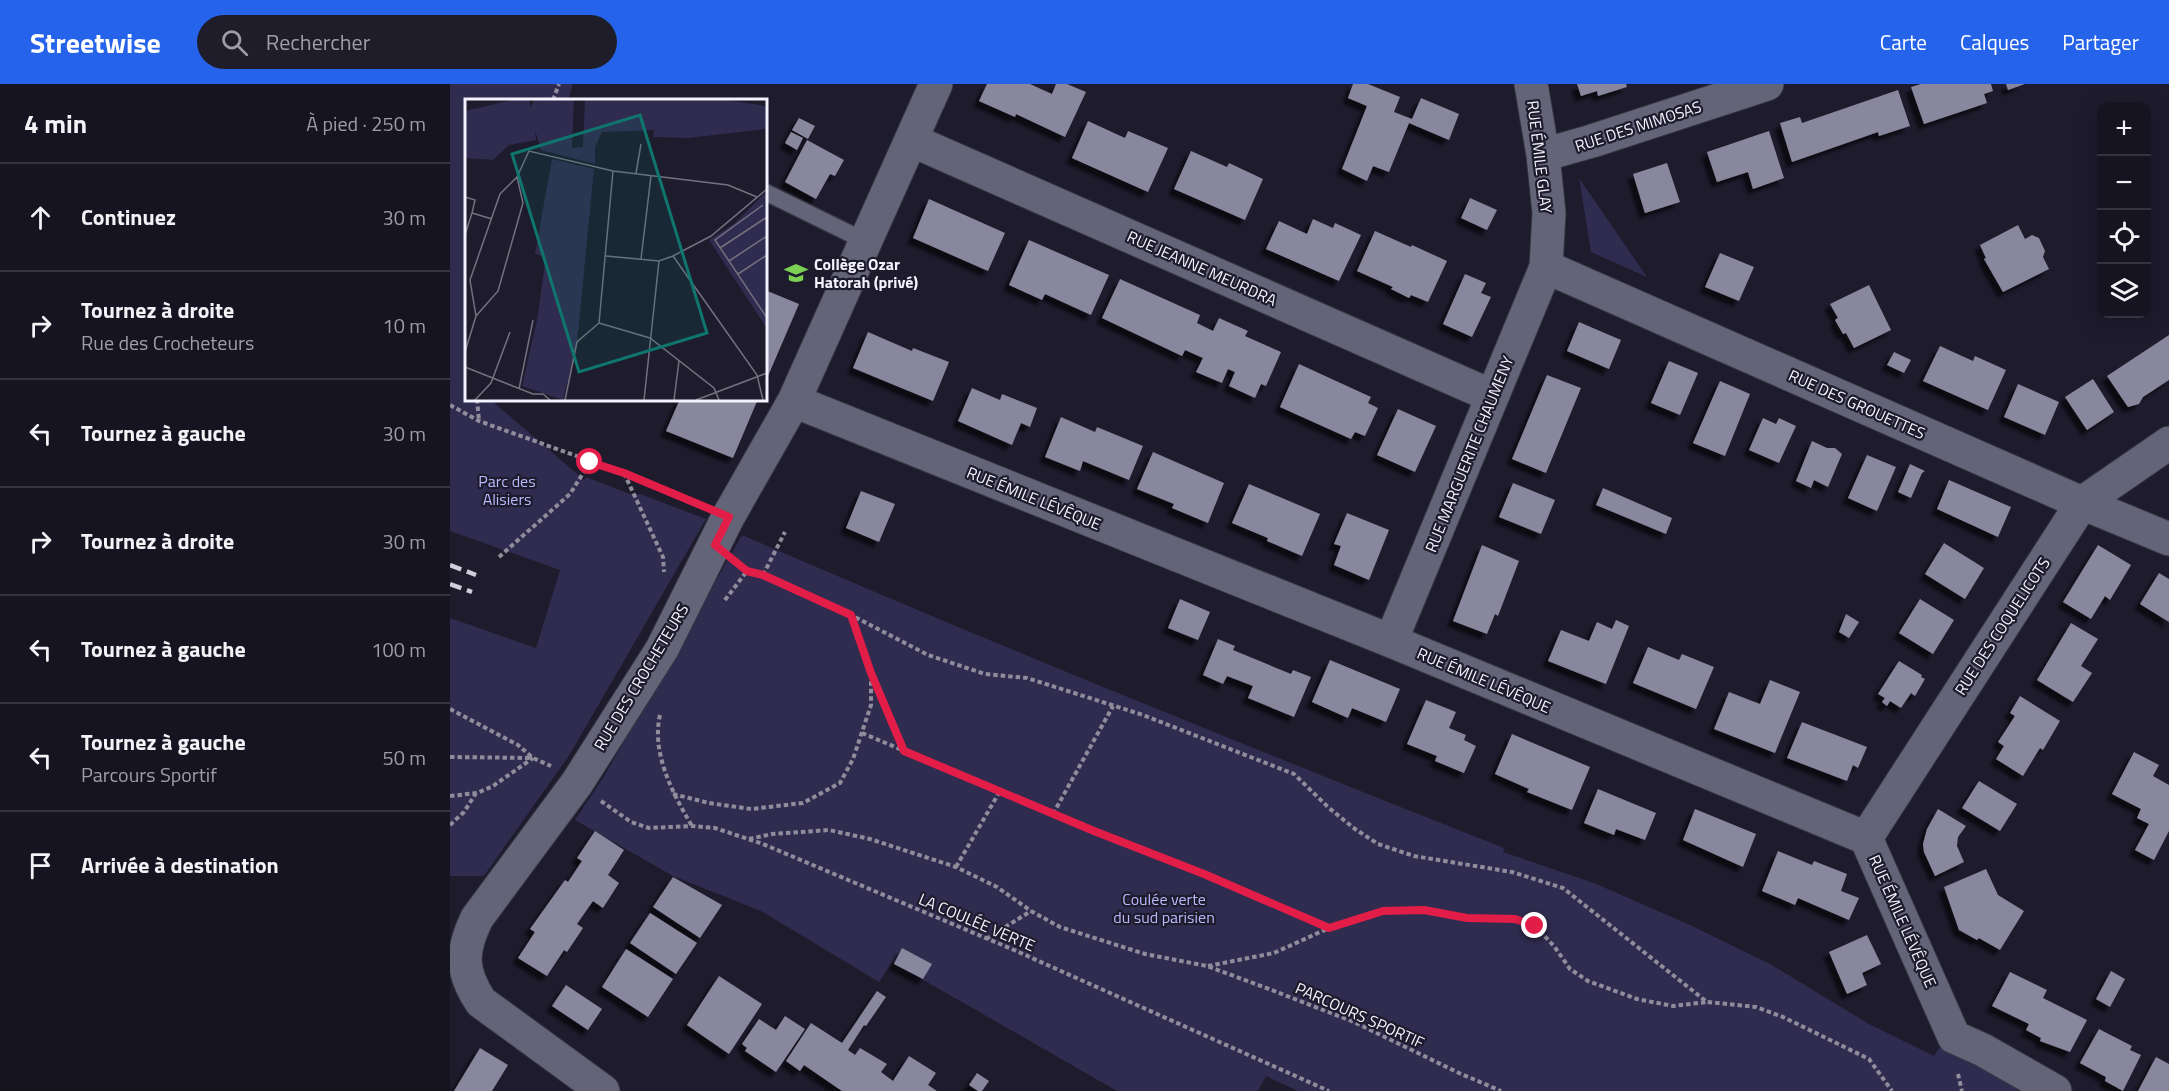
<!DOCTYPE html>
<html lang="fr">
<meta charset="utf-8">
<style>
:root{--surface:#161421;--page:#1f1d2a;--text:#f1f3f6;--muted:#9e9ea5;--line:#35333f;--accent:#2563eb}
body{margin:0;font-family:"Titillium Web",sans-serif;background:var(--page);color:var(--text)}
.controls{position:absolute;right:18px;top:18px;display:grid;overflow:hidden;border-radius:12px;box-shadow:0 6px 24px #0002}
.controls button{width:54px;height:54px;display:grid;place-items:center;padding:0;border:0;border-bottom:2px solid var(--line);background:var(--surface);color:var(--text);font:30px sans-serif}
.stop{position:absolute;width:18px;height:18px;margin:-14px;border:4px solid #e11d48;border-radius:50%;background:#fff}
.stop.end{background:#e11d48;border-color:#fff;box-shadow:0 2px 6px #0008}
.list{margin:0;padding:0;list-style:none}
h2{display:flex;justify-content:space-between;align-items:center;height:78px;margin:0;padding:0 24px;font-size:26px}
h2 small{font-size:20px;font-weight:400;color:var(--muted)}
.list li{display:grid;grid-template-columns:39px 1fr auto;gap:18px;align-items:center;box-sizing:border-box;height:108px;padding:0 24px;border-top:2px solid var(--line)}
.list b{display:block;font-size:22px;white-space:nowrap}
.list p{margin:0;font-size:20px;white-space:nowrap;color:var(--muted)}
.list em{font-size:20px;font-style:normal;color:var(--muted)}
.icon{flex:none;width:33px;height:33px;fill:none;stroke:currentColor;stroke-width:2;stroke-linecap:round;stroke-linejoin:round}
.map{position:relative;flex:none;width:1719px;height:1007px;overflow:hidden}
header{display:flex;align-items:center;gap:36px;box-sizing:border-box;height:84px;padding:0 30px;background:var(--accent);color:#fff}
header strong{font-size:28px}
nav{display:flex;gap:33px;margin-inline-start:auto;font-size:21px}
.search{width:420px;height:54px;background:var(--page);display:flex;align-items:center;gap:15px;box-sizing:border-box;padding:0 21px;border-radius:33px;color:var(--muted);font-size:22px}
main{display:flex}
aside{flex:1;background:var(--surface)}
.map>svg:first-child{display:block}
.green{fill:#302c4f}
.building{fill:#88879d;filter:url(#shadow)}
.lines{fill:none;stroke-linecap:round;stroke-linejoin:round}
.service-casing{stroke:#363543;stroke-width:19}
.minor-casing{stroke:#363543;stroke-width:35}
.path{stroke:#8f8d9c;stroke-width:4;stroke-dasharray:4.5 3;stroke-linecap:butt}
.service{stroke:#646478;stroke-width:16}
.minor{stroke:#646478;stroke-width:33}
.rail{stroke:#d0cedc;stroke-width:4.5;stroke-dasharray:12 6;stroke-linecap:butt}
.route{stroke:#e11d48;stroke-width:8}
.labels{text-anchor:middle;stroke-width:4.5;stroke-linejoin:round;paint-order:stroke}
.street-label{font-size:16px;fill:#f3f2ff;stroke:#1d1b2c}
.poi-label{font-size:16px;font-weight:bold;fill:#f3f2ff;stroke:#1d1b2c;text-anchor:start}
.park-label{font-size:16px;fill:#bcb8fe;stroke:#1d1b2c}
.inset-road{fill:none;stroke:#737180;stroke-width:1.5}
.view{fill:#0f766e;fill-opacity:0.15;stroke:#0f766e;stroke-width:3}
.inset-edge{fill:none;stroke:#f3f2ff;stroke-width:3}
</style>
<header>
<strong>Streetwise</strong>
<div class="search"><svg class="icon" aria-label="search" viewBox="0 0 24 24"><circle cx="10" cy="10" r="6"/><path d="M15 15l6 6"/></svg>Rechercher</div>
<nav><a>Carte</a><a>Calques</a><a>Partager</a></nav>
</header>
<main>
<aside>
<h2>4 min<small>À pied · 250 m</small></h2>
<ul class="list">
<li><svg class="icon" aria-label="ahead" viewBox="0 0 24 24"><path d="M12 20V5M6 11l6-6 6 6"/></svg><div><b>Continuez</b></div><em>30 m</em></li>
<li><svg class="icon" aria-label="right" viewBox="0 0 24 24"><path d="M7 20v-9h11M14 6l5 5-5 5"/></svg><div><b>Tournez à droite</b><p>Rue des Crocheteurs</p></div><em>10 m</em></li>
<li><svg class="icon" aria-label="left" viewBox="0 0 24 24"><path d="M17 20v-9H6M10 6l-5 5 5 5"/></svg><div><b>Tournez à gauche</b></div><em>30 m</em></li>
<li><svg class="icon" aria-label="right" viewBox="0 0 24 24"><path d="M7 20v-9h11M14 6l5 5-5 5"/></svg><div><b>Tournez à droite</b></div><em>30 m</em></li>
<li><svg class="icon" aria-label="left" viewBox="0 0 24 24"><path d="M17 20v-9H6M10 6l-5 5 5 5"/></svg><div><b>Tournez à gauche</b></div><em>100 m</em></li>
<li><svg class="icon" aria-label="left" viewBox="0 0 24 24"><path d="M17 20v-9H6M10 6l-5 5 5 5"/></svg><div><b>Tournez à gauche</b><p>Parcours Sportif</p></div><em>50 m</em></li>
<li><svg class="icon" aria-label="arrive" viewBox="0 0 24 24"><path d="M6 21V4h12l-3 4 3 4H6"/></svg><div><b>Arrivée à destination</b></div></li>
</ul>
</aside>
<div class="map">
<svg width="1719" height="1007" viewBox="0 0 1719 1007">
<defs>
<filter id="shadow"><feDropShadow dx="-5.5" dy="5.5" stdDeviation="1.5" flood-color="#0009"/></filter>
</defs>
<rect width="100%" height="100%" fill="#1d1b2c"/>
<path class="green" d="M0,0H123L118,16H16V315H40L134,396L136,393L180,410H190L256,435L120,670L34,792H0V534L86,564L110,486L0,447Z
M1129,94L1197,193L1141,168Z
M292,451C544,560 799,663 1054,764L1053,768L1144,799L1240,841L1320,880L1419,940L1484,972L1489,964L1497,958L1586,1007H848L816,992L808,1007H667L442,878L429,898L311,827L223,792L125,736L153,694Z"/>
<path class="building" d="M537,0H580L602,10L606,0H617L636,8L615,53L566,30L565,33L529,17Z
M903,0H918L950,13L944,28L962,35L971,14L1009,30L999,56L959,39L939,88L923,82L917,97L892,85L917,22L898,14Z
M1127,0H1176L1177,3L1148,12L1147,7L1131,12Z
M1471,0H1541L1543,7L1534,10L1537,19L1474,40L1461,3Z
M1556,0H1575L1558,6Z
M1448,6L1460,42L1429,52L1428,48L1342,78L1330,39L1350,33L1352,39Z
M349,34L365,42L358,55L342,46Z
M638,37L675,54L678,47L718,64L698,108L622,74Z
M1319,47L1334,94L1303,105L1298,88L1267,98L1257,68Z
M341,48L353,54L347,66L335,59Z
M357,56L394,76L385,92L380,90L366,115L335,98Z
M741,67L777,83L779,79L813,95L795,136L724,105Z
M1217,79L1230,118L1195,129L1183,90Z
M1020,114L1047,126L1037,146L1011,134Z
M479,115L555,149L538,187L463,154Z
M863,135L883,144L885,139L911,151L889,197L816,165L829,137L857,150Z
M1568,141L1575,155L1582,151L1589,154L1595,167L1593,173L1599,185L1553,208L1534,175L1536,174L1530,161Z
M925,147L961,163L962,161L997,177L978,218L961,211L959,214L941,205L943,203L907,187Z
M579,156L659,191L641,231L595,210L592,216L559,201Z
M1270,169L1304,183L1289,217L1255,203Z
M1015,190L1036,199L1031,209L1041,213L1022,253L993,240Z
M670,195L750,231L747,239L763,247L769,234L798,247L795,252L831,268L816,302L811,300L805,314L779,302L785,288L778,285L772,299L746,288L753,274L735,266L732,272L652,234Z
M1419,201L1441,246L1404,264L1396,249L1393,250L1385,236L1388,234L1380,220Z
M315,206L349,220L315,299Z
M1129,238L1171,256L1159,285L1117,267Z
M418,248L462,267L463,264L499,278L483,317L403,284Z
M1719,251V296L1693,313L1689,320L1678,323L1657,292Z
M1490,262L1523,277L1525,272L1556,286L1538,326L1473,297Z
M1444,268L1461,276L1454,289L1437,281Z
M1219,277L1248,289L1230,331L1201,319Z
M849,280L921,313L918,319L928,324L915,352L905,348L901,355L830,323Z
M1097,291L1131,304L1096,389L1062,375Z
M1643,295L1664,328L1637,346L1615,313Z
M1270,297L1300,310L1275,372L1243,359Z
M1568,300L1609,318L1595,351L1554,333Z
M522,304L550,316L552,310L587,324L580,343L571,339L562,361L508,337Z
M230,315H308L283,374L216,347Z
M948,325L986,342L965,388L927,371Z
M611,333L645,348L647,343L693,362L679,396L633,377L630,387L595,373Z
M1313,334L1326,340L1329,334L1346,342L1329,379L1299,366Z
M1362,357L1377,364H1385L1392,370L1378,403L1364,396L1361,404L1346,397Z
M703,368L774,399L758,439L722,424L724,420L687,405Z
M1417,371L1446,383L1427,427L1398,414Z
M1460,380L1475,387L1472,389L1461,414L1448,408Z
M1499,396L1561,423L1548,453L1487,425Z
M1063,399L1105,416L1091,450L1049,433Z
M799,400L870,430L852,472L817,457L818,454L782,439Z
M1153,404L1222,434L1216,450L1146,421Z
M411,407L445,420L429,458L396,444Z
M897,429L939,446L919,496L884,481L891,462L884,460Z
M1494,459L1534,484L1515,515L1475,490Z
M1032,461L1069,477L1048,532L1045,530L1037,550L1003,537Z
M1648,461L1681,481L1660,516L1655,512L1641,535L1613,518Z
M1709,489L1719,495V538L1690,520Z
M730,515L760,528L748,556L718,544Z
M1470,515L1504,536L1483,570L1449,549Z
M1396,530L1409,538L1399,554L1389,548Z
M1166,536L1179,542L1156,600L1098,577L1111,546L1139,557L1147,538L1162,545Z
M1621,539L1648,555L1631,582L1642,589L1623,618L1587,596Z
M768,555L785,562L783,566L841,590L843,586L861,593L844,633L798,614L803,602L777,592L773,600L753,591Z
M1198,563L1229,576L1232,570L1264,583L1246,625L1183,599Z
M880,576L950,605L936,638L902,624L898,634L862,618Z
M1449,577L1472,591L1471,593L1475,595L1465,612L1461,609L1451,624L1440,617L1437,622L1432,618L1435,614L1428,610Z
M1320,596L1350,608L1325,669L1264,645L1279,608L1310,620Z
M1570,612L1610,637L1593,666L1590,664L1573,692L1546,675L1554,662L1548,658L1565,632L1560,629Z
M976,616L1006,628L999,644L1016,651L1014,656L1026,662L1014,689L985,677L987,672L957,660Z
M1352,638L1417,663L1408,684L1403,681L1397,697L1337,674Z
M1062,650L1140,683L1122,726L1077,708L1079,705L1045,690Z
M1684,668L1709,681L1703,692L1719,701V747L1704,776L1685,766L1699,740L1687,734L1691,725L1662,710Z
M1529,697L1567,720L1550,747L1512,724Z
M1148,705L1206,729L1195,756L1166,745L1164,751L1134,739Z
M1245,725L1306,750L1293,783L1233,756Z
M1488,725L1516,742L1508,753L1507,762L1514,778L1485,792L1474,768L1473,760L1477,745Z
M145,747L174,766L158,791L169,799L153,824L143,817L127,840L133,844L117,868L114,866L97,892L68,874L85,848L80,845L115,796L118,798L132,777L127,774Z
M1328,767L1362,781L1364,777L1397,790L1391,807L1409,814L1399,836L1348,814L1345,821L1312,807Z
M1536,785L1548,811L1574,827L1550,866L1529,854L1527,856L1509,846L1494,803Z
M223,793L272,821L250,854L203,823Z
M200,829L247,859L226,890L180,859Z
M1417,851L1431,880L1412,889L1417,901L1397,910L1379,868Z
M452,864L482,880L473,895L444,880Z
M176,865L223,895L198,933L152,903Z
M1661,887L1675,895L1660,923L1646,915Z
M1560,888L1597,906L1593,914L1637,936L1620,968L1590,957L1591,954L1576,946L1579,940L1542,922Z
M269,892L312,920L279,970L237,941Z
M116,901L152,925L138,946L102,922Z
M427,907L436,913L416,942L414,941L398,966L405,971L410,964L437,980L431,988L443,997L459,972L486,989L478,1001L487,1007H392L354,981L350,987L336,977L361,939L392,959Z
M335,932L355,945L326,988L295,967L297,964L292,960L309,935L326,946Z
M1649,945L1682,962L1680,966L1691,971L1673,1007L1655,997L1656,993L1630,979Z
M30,964L58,981L42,1007H4Z
M1706,973L1719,980V1007H1688Z
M527,989L539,997L532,1007H528L519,1001Z"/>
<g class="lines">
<g class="service-casing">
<path id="service" d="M315,108L415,157"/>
</g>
<g class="minor-casing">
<path id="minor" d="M461,56L1042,312
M1093,71L1142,57L1317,0
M1096,183L1632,419L1719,455
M344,317L941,557L1416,754L1504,953L1533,966L1605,1007
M941,557L1096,183L1099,129L1093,71L1081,0
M1416,754L1632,419L1719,359
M153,1007L31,918C10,886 11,867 27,834L127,699L212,565L278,433L344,317L486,0"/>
</g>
<path class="path" d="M103,16L109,0
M27,315L29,337
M0,321L29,337L174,389L250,421
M174,389L213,473L214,488
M49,473L120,410L140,378
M290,481L297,487L313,491L401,531L478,571L535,590L577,594L693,631L844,690L879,724L905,745L928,760L964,772L1062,788L1113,804L1257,918L1306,923L1333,933L1419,975L1442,1007
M313,491L335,448
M275,516L297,487
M422,591L454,666
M0,625L68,661L83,674L101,682
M210,631C201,669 223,710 242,742
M412,649L644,747L754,790L879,844
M0,673L82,674
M223,710L259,719L301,725L353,719L390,699L403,675L421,621V589L402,532
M0,712L27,709L43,702L83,674
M151,717L181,738L199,744L242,742L265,744L313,760L564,866L879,1007
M603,730L663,622
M0,741L14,728L26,709
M299,755L322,750L379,746L420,755L506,783L547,803L581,827L610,843L695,870L757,882L819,905L904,938L1009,989L1051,1007
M506,783L550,707
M536,855L581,827
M758,882L824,869L879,844L933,827L974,826L1017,834L1065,835L1085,842L1104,862L1120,885L1138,897L1187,915L1223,922L1257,918
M1508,990L1512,1007"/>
<use href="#service" class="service"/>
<use href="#minor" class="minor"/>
<path class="rail" d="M0,481L26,491
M0,500L22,508"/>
</g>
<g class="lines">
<path class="route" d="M140,378L174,389L279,433L265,461L297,487L313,491L401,531L421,589L454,667L644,747L754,790L879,844L933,827L974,826L1017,834L1065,835L1085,842"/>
</g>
<defs>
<g id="school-bare" transform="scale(1.8)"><path d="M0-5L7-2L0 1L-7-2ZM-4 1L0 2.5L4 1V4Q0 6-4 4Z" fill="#7cd154" stroke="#1d1b2c" stroke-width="2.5" paint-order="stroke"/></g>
</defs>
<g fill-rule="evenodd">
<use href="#school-bare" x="346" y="189"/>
</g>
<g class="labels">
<g class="street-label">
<text transform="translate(1188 42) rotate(-18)" y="6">RUE DES MIMOSAS</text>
<text transform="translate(1090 73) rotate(83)" y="6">RUE ÉMILE GLAY</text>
<text transform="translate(752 184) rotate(24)" y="6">RUE JEANNE MEURDRA</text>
<text transform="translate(1407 320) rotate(24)" y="6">RUE DES GROUETTES</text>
<text transform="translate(1019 370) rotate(-68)" y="6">RUE MARGUERITE CHAUMENY</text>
<text transform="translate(584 414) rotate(22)" y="6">RUE ÉMILE LÉVÊQUE</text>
<text transform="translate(1552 542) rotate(-57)" y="6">RUE DES COQUELICOTS</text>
<text transform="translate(191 593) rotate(-59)" y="6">RUE DES CROCHETEURS</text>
<text transform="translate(1034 596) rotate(23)" y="6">RUE ÉMILE LÉVÊQUE</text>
<text transform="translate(1453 837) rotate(66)" y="6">RUE ÉMILE LÉVÊQUE</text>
<text transform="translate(527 838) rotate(23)" y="6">LA COULÉE VERTE</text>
<text transform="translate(910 931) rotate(24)" y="6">PARCOURS SPORTIF</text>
</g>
<g class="poi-label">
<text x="364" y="186">Collège Ozar<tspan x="364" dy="18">Hatorah (privé)</tspan></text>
</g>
<g class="park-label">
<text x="57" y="403">Parc des<tspan x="57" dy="18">Alisiers</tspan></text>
<text x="714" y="821">Coulée verte<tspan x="714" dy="18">du sud parisien</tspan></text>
</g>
</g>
<g transform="translate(15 15)">
<rect width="302" height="302" fill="#1d1b2c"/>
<path d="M52,0H64L66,9L69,0H109L107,49L118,48L120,0H255L301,7V30L223,39L188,38L189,31L137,33L130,48V65L76,51L70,31L71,41L44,46L28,61L0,59V12ZM87,60L129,70L112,243L98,301L57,287L72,221L81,158L70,155ZM301,93V228L244,141L270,124Z" fill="#302c4f"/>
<path class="inset-road" d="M171,74L176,45M52,78L58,104L33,192L11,217L5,181L35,95L52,78L64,52L148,72L263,86L292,98M0,98L10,101L7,114M298,106L250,141L302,219M0,136L7,114L27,120M255,149L302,118M141,157L194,162L208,157L246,137L302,90M208,157L292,276L298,301M176,160L186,77M264,162L302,137M273,175L302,156M134,224L185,239L249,289L254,301M0,253L11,217M0,268L68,295H78L85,301M54,290L68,221M10,301L26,284L45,233M100,301L112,243L134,224L148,72M179,301L194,162M209,301L214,262M231,301L302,274"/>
<path class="view" d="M175,16L242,234L114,273L47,55Z"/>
<rect width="302" height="302" class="inset-edge"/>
</g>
</svg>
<div class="controls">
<button>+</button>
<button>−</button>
<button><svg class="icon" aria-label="locate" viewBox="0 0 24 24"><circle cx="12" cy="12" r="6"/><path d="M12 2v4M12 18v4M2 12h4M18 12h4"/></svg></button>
<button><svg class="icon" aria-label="layers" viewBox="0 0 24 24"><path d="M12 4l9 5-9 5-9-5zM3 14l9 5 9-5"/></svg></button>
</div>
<div class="stop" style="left:140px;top:378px"></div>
<div class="stop end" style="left:1085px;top:842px"></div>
</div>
</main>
